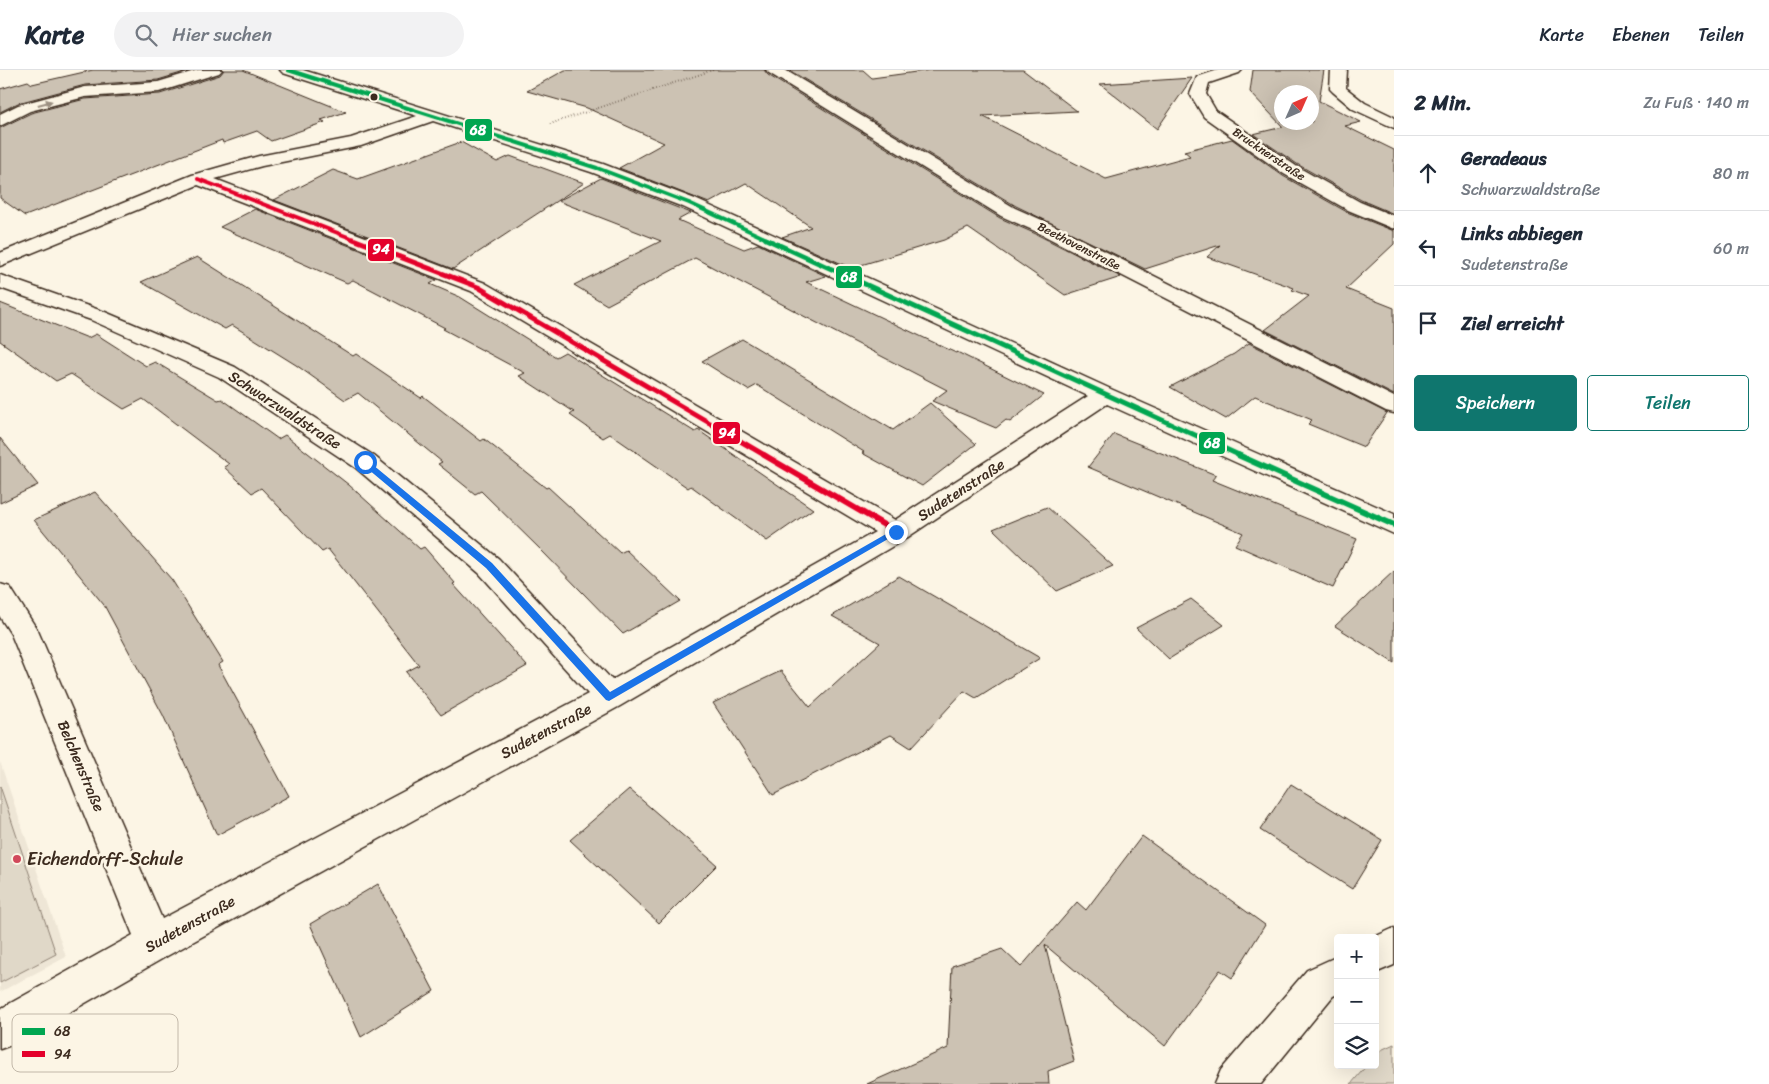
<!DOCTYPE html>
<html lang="de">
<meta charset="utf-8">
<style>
:root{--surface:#fff;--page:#f2f2f3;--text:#1f2937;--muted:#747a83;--line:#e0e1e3;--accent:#0f766e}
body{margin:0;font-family:Sriracha,sans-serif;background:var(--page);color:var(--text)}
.controls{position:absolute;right:15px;bottom:15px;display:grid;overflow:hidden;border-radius:5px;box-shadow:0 5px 20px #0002}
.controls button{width:45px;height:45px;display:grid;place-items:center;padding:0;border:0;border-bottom:1px solid var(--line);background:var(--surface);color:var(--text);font:25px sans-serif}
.compass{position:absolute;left:1274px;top:15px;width:45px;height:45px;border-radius:50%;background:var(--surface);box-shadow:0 5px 20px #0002;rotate:45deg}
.stop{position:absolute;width:15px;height:15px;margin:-11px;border:4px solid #1a73e8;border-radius:50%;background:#fff}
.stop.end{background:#1a73e8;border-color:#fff;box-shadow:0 1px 5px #0008}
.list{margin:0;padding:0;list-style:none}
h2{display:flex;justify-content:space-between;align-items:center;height:65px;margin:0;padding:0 20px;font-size:21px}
h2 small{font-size:16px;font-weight:400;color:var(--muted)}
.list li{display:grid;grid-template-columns:32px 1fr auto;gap:15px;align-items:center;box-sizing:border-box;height:75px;padding:0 20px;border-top:1px solid var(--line)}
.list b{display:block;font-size:19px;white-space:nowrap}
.list p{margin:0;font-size:16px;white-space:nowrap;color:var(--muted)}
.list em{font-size:16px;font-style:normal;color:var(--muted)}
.actions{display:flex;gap:10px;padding:15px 20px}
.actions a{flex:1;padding:11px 0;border:1px solid var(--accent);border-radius:5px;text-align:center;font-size:18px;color:var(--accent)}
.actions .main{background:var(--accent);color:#fff}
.icon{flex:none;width:28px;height:28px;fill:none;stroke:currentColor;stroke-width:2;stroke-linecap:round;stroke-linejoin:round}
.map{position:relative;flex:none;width:1394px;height:1014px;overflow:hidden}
header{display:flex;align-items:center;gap:30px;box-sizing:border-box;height:70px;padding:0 25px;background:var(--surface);border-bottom:1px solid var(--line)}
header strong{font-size:24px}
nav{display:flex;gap:28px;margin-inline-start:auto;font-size:18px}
.search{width:350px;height:45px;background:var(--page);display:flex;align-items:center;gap:12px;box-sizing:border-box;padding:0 18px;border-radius:28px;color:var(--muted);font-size:19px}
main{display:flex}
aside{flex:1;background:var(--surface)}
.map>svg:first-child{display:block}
.built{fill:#eee6d6}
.green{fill:#e0d8c8;stroke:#8e8173}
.building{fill:#ccc2b3;stroke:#3b2a1e;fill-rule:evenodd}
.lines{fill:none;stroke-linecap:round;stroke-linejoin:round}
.minor-casing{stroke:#3b2a1e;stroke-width:3}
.path{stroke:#3b2a1e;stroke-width:2;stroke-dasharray:0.5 2.5;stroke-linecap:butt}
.minor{fill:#fcf5e5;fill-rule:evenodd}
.bus-1-far2-casing{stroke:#fcf5e5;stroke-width:6}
.bus-1-far1-casing{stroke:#fcf5e5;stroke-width:8}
.bus-1-casing{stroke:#fcf5e5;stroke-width:10}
.bus-2-far2-casing{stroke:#fcf5e5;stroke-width:6}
.bus-2-far1-casing{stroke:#fcf5e5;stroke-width:8}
.bus-2-casing{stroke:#fcf5e5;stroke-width:10}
.bus-1-far2{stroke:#00a651;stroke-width:4}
.bus-1-far1{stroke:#00a651;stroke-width:5}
.bus-1{stroke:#00a651;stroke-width:6}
.bus-2-far2{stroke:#e4002b;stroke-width:4}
.bus-2-far1{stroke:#e4002b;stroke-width:5}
.bus-2{stroke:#e4002b;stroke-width:6}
.oneway{fill:#9c9082}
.route{fill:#1a73e8}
.bus-dot{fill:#3b2a1e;stroke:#fcf5e5;stroke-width:2}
.poi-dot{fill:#d1495b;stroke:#fcf5e5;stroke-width:2}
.labels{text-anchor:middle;stroke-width:5;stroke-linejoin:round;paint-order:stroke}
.far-street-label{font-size:12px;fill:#3b2a1e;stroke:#fcf5e5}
.street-label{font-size:15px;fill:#3b2a1e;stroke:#fcf5e5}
.near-poi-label{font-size:18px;fill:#3b2a1e;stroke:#fcf5e5;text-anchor:start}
.key{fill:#fcf5e5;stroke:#c2b8a9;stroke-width:1}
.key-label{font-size:14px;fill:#3b2a1e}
.line-badge{stroke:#fcf5e5;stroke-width:2}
.badge-label{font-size:14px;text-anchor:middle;font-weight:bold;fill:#fff}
</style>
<header>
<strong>Karte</strong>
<div class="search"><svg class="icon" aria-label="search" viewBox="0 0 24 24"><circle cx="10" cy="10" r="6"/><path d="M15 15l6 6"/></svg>Hier suchen</div>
<nav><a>Karte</a><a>Ebenen</a><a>Teilen</a></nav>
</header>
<main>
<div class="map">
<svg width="1394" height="1014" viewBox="0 0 1394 1014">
<rect width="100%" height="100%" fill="#fcf5e5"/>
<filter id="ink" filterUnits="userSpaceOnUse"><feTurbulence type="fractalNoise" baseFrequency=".02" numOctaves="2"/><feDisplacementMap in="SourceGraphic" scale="10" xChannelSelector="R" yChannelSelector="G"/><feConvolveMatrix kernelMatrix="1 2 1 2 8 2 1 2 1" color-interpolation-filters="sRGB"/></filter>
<g filter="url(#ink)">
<path class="built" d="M0,692L66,887L0,922Z"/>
<path class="green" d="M0,716L56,884L0,913Z
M1394,974V1014H1351L1367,995H1375V986L1381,980Z"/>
<path class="building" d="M93,0H191L158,10L85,15L18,33L0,42V19L28,11L32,14Z
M224,0H243L346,42L321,50L325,52L271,71L257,61L223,73L222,70L25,146L0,128V58L31,43L85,29L160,24L220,5Z
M565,0H764L768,5L1000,148L1036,164L1121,207L1065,225L968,158L944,170L851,198L782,167L811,157L746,113L709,133L619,98L664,73L587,38L527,21Z
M789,0H863L872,8L931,0H1023L1077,41L982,46L1106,109L1190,86L1184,81L1232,69L1283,106L1347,142L1394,161V174L1346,219L1394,238V325L1265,260L1309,226L1292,220L1294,218L1207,187L1220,175L1145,199L1016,136Z
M1253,0H1324L1319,31L1361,52L1345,56L1394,80V144L1361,130L1297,94L1253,64L1283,57L1250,22ZM1282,22H1312V52H1282Z
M1192,8L1157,59L1100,14Z
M461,72L497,92L510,86L584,113L453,199L274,130L333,100L358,109Z
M601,108L691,143L678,150L744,179L758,174L826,206L806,212L956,283L957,282L1044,325L1010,352L1006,350L996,358L932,331L947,320L794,241H795L695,188L607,235L574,215L661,171L558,131Z
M255,139L437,210L430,214L460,227L556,287L565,282L695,362L698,360L813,439L767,471L691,416L688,418L610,364L603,368L570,345L574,342L519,306L525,303L443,259L445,258L353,210L347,213L220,157Z
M197,187L353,286L356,284L421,328L423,326L481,371L484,369L546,418L548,417L620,483L626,480L680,531L623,564L542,481L481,421L475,424L438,394L442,392L358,323L345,330L296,295L232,255L225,259L141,212Z
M0,233L88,268L96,264L146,296L155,292L218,330L222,329L278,369L285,365L349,415L420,479L424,477L455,513L453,514L527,596L441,645L406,602L419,595L328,479L322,482L261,418L252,423L224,397L229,394L143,329L124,339L71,304L56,311L0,271Z
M742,269L893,360L930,333L976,374L922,416L862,383L864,382L757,315L748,320L702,291Z
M1249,273L1387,343L1364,377L1308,354L1312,350L1255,326L1226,349L1170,317L1234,284Z
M1114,364L1216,405L1212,410L1357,469L1333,518L1235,475L1243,463L1088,397Z
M0,368L38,415L0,433Z
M95,422L172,510L223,592L218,595L289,726L217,765L163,645L104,535L34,450Z
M1047,437L1113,496L1057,521L993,459Z
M1394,501V593L1335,556Z
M899,506L1040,588L976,628L964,621L911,678L891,665L773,725L713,633L781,601L810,637L880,573L832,546Z
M1191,529L1224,555L1169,589L1136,558Z
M1291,714L1382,770L1352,819L1260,760Z
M629,719L717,795L659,853L570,770Z
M1142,766L1265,855L1232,908L1220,900L1165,976L1045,875L1074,991L1048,1001L1049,1014H867L948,978L952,896L1002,879L1021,897L1077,832L1086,840Z
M378,814L434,921L361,967L310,854Z"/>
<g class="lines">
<g class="minor-casing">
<path id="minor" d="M198,0H222L219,3L159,22L85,27L30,41L0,56V44L18,35L85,17L158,12Z
M280,0H303L603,94L695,129L1113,320L1394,444V464L1107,334L905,469L620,636L167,886L14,974L0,979V939L133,865L11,564L0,547V514L10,517L38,561L162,849L588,624L479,503L356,398L219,307L91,250L0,218V205L105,242L235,297L374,386L499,489L612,610L875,462L471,221L198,115L0,196V183L192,105L259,86L351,68L417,46L283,3ZM433,51L591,102L683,137L1088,326L895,450L485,213L215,109L262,96L361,76Z
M766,0H785L1015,138L1051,154L1394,327V343L1386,341L1037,162L1001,146L769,3Z
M1218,0H1242L1239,3L1209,13L1206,24L1216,41L1296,96L1360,132L1394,146V159L1348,140L1284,104L1204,47L1190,24L1197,7Z
M1331,0H1347L1346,18L1365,33L1394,47V58L1353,39L1333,22L1330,19Z
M1394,858V895L1375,903V868H1372Z
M1338,886V924L1333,926L1261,1014H1215L1221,1000L1307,900Z"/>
</g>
<path class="path" d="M903,0H907
M550,54L713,0"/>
<use href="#minor" class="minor"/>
<g class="bus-1-far2-casing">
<path id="bus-1-far2" d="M288,0L597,98L689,133L769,170"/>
</g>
<g class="bus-1-far1-casing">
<path id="bus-1-far1" d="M766,169L1241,386"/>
</g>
<g class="bus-1-casing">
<path id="bus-1" d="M1238,385L1394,455"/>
</g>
<g class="bus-2-far2-casing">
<path id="bus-2-far2" d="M198,109L356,170"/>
</g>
<g class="bus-2-far1-casing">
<path id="bus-2-far1" d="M353,169L478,217L766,386"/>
</g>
<g class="bus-2-casing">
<path id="bus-2" d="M764,385L896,462"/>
</g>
<use href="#bus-1-far2" class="bus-1-far2"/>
<use href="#bus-1-far1" class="bus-1-far1"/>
<use href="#bus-1" class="bus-1"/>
<use href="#bus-2-far2" class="bus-2-far2"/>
<use href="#bus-2-far1" class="bus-2-far1"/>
<use href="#bus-2" class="bus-2"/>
</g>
<defs><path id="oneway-solid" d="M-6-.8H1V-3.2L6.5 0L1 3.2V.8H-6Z" transform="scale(1.25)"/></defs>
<use class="oneway" href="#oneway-solid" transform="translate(45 33) rotate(-15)"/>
</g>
<path class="route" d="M362,390H367L492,493L610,622L893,460L896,459L900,462L609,631L606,630L486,498L362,394Z"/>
<circle class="bus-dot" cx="374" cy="27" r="4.5"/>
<circle class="poi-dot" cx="17" cy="789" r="5"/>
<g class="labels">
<g class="far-street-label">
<text transform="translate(1269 84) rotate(34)" y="4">Brucknerstraße</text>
<text transform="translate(1079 176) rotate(27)" y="4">Beethovenstraße</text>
</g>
<g class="street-label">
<text transform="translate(285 340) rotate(33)" y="5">Schwarzwaldstraße</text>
<text transform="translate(961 420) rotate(-33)" y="5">Sudetenstraße</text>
<text transform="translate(546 661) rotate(-28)" y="5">Sudetenstraße</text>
<text transform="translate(81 696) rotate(67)" y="5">Belchenstraße</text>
<text transform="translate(190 854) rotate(-29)" y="5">Sudetenstraße</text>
</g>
<g class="near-poi-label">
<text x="27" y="795">Eichendorff-Schule</text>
</g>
</g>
<rect x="12" y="944" width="166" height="58" rx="8" class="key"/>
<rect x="22" y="958" width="23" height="7" fill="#00a651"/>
<rect x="22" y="981" width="23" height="6" fill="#e4002b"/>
<g class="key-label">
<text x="54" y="966">68</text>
<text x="54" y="989">94</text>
</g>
<g class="line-badge">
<rect x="464" y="48" width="29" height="24" rx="5" fill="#00a651"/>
<rect x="367" y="168" width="28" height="24" rx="5" fill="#e4002b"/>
<rect x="835" y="195" width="28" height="24" rx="5" fill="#00a651"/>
<rect x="712" y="351" width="29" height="24" rx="5" fill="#e4002b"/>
<rect x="1198" y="361" width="28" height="24" rx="5" fill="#00a651"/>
</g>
<g class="badge-label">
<text x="478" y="65">68</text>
<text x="381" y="184">94</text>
<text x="849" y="212">68</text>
<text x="727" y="368">94</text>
<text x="1212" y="378">68</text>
</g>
</svg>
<div class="controls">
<button>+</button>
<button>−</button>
<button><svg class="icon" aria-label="layers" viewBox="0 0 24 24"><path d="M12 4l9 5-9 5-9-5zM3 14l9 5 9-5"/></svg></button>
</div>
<svg class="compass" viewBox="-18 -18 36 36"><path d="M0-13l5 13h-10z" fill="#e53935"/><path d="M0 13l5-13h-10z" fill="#747a83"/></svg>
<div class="stop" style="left:365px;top:392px"></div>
<div class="stop end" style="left:896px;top:462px"></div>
</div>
<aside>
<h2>2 Min.<small>Zu Fuß · 140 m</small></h2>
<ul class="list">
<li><svg class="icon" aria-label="ahead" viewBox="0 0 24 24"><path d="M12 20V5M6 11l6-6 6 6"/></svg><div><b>Geradeaus</b><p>Schwarzwaldstraße</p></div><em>80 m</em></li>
<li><svg class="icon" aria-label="left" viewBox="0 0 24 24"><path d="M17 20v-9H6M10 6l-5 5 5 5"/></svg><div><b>Links abbiegen</b><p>Sudetenstraße</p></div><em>60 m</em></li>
<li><svg class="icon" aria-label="arrive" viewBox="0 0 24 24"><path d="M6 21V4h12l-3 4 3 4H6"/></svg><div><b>Ziel erreicht</b></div></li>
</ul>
<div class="actions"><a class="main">Speichern</a><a>Teilen</a></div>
</aside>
</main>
